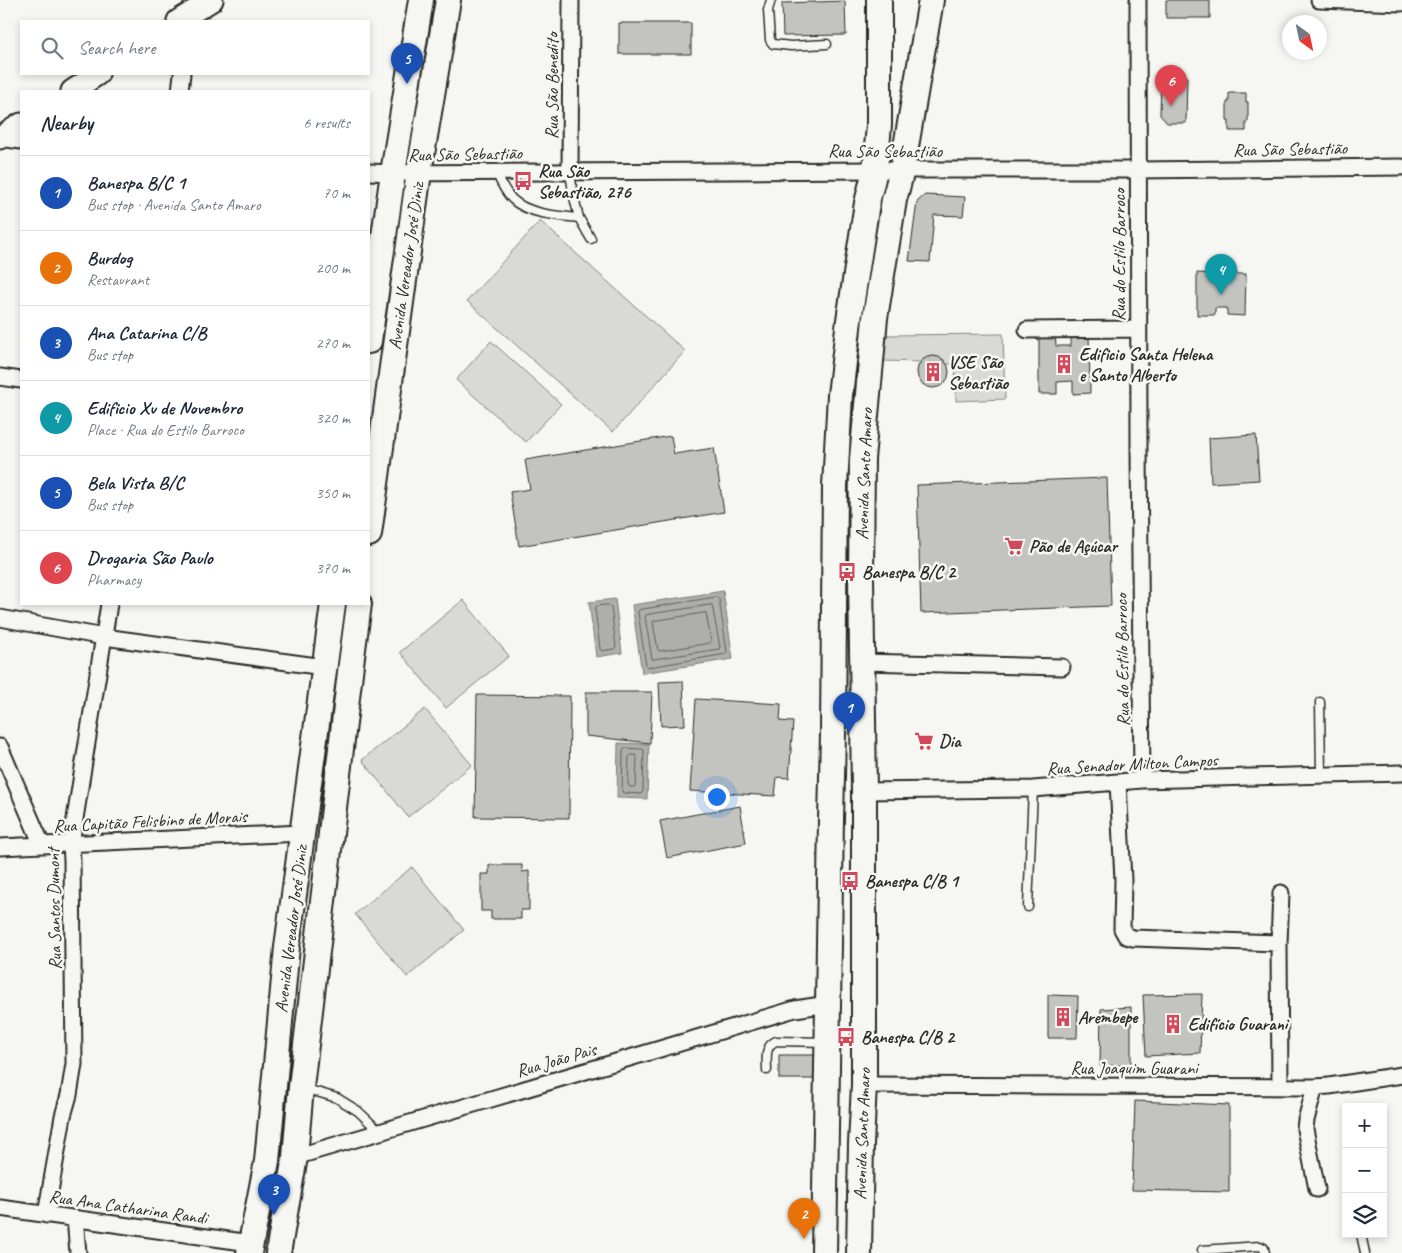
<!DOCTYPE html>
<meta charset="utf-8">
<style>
:root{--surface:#fff;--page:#f6f6f7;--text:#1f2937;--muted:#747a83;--line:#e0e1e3;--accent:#7c3aed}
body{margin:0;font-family:Caveat,sans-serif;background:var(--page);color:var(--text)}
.controls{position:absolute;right:15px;bottom:15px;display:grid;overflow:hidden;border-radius:0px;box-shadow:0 2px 8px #0003}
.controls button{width:45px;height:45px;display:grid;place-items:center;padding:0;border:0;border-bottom:1px solid var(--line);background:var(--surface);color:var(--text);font:25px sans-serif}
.compass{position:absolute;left:1282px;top:15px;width:45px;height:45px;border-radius:50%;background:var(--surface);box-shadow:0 2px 8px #0003;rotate:147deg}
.you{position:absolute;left:716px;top:796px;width:18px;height:18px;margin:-12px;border:4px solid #fff;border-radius:50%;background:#1a73e8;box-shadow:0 0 0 8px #1a73e833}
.badge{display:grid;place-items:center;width:32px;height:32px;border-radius:50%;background:var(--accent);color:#fff;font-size:16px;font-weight:700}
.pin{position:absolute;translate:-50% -41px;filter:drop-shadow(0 1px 2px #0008)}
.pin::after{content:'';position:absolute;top:26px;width:18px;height:15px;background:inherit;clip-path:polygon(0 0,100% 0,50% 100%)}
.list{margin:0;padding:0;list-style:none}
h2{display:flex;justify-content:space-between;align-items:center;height:65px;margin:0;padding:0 20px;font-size:21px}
h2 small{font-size:16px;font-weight:400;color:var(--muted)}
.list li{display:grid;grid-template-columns:32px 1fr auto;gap:15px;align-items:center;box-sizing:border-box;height:75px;padding:0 20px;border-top:1px solid var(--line)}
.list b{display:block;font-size:19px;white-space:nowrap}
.list p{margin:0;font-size:16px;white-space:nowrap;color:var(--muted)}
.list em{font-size:16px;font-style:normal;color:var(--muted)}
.icon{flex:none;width:28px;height:28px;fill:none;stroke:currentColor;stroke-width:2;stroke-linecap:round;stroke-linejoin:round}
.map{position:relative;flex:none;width:1402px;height:1253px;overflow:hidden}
.search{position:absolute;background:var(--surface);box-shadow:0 2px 8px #0003;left:20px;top:20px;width:350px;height:55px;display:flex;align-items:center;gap:12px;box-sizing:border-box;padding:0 18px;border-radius:0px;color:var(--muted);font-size:19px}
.panel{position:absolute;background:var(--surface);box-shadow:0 2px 8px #0003;left:20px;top:90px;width:350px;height:515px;border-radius:0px}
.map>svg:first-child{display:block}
.green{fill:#d9d9d5;stroke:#828280}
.water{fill:#aeaeab;stroke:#7a7a78}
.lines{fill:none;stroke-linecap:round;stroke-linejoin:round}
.shore{stroke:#5f5f5e;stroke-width:1}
.building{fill:#c3c3c0;stroke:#2b2b2b}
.lane-casing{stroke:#2b2b2b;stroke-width:11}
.street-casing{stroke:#2b2b2b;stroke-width:19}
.secondary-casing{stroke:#2b2b2b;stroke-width:25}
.primary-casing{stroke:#2b2b2b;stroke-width:28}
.lane{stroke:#f6f6f2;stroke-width:8}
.street{stroke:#f6f6f2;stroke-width:15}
.secondary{stroke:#f6f6f2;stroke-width:21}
.primary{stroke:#f6f6f2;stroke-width:24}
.labels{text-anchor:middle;stroke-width:5;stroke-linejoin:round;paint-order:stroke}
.street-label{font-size:18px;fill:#2b2b2b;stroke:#f6f6f2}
.poi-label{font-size:18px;font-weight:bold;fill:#2b2b2b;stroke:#f6f6f2;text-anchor:start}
</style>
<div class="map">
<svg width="1402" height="1253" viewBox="0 0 1402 1253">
<rect width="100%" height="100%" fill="#f6f6f2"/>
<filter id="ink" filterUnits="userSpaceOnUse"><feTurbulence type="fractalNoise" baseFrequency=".02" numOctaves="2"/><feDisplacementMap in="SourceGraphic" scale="10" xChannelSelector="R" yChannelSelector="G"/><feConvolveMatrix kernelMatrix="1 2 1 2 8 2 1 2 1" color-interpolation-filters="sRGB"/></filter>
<g filter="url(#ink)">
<path class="green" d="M540,221L685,351L613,432L467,301Z
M1003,334L1005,399L956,401V378L954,364H947L943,359L934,356L925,358L920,362L882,361L885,335Z
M491,341L561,404L526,442L456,380Z
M463,600L509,656L446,708L400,652Z
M425,709L472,765L408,817L362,760Z
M412,867L464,930L407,977L355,914Z"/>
<path class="water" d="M723,591L733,659L642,673L632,605Z
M615,599L622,653L596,657L589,602Z
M618,743L649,744L647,799L617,798Z"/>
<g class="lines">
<path class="shore" d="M717,597L719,599L727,652L726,654L649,667L646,666L638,612L639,610Z
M608,605L611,607L616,647L614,649L602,651L600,649L595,608L597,606Z
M712,605L720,647L719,649L654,659H652L645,617L646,615Z
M706,613L711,641L710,643L660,651L658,650L653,623L654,621Z
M625,748L642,749L644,750L643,791L641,794L624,793L622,792L623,751Z
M631,755H636L637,757L636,785L634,787H630L628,785L629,757Z"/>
</g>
<path class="building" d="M1166,0H1210V18H1166Z
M845,1L846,35L783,36L782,3Z
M619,23H691V54H619Z
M1161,76H1187L1186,123H1167L1160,115Z
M1229,93H1246V102H1248V122L1246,121V131H1229V121H1227V102H1229Z
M925,195L965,197L963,216L934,215L930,262L909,261L917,202Z
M1197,273L1216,274V282L1227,281V274H1246L1245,316L1227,315V308H1215V315H1197Z
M1089,331L1090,393L1073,394V381L1057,382V394H1039V332H1055L1056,346H1071V332Z
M917 372a16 16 0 1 1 32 0a16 16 0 1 1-32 0Z
M1256,435L1259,480L1211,483L1209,438Z
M671,436L674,454L714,448L724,512L519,546L510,492L530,489L525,460Z
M1107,478L1111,606L921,613L917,485Z
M683,681L685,725L661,726L659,682Z
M586,692H652L650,743L586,736Z
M477,695L570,696L569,818L475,817Z
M696,699L781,704L780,721L793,722L789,778L777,777L775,796L690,791Z
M740,806L746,843L667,858L660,821Z
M489,865H522V872L529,871V910H521V919H491V911H481V874H489Z
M1202,994L1200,1053L1146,1056L1143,995Z
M1048,995L1078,996L1077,1038H1048Z
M1131,1007V1065L1100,1066L1101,1009Z
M779,1055H818L817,1079H779Z
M1135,1101L1229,1105V1192L1132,1190Z"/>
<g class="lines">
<g class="lane-casing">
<path id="lane" d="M771,0L768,10L770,40L773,44L791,46L827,44
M496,172C500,181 504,191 512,199C527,214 558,216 579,218
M570,172L573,193L579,218L591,239
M1320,702L1321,775
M1028,907L1033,789
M767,1070C767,1059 764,1046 776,1041L826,1042
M303,1088L337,1098L358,1111L380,1132
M1361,1234L1365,1253
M1202,1250L1260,1246L1264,1248L1265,1253"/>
</g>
<g class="street-casing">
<path id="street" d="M1138,0L1139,451L1142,780
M1319,0L1402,3
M180,91L182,74
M0,138L21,141
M369,172L393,173L875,170H1137L1402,167
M570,172L571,0
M1027,330L1138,329
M0,377L21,380
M0,618L104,637L324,667
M862,662L1062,667
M0,747L42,845
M1118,782L1123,880L1122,929L1126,936L1133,938L1279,943
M864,791L1033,789L1142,780L1402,773
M0,847L302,833
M864,1085L1315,1087L1329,1086L1402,1075
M1280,1087L1279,943L1281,893
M1315,1087L1306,1120L1305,1129L1317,1189
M295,1157L795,1009L828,1004
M0,1208L250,1243
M46,1215L63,1116L69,1095L74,1064L72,860L71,844L109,604
M75,1218L78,1253"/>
</g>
<g class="secondary-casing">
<path id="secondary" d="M178,21L212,0
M72,91L98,74
M0,138L21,124"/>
</g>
<g class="primary-casing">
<path id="primary" d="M369,341L393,173L421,0
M369,534L419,172L448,0
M249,1253L267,1161L287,947L333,604
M278,1253L295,1157L301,1087L351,664L359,604
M824,1253L831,820L833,734L835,486L840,395L849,320L867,203L875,170L879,125V0
M859,1253L861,1144L864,1085V791L861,577L862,459L875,318L894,200L902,170L931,0"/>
</g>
<use href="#lane" class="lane"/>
<use href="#street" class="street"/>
<use href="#secondary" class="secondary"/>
<use href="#primary" class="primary"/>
</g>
</g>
<defs>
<g id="bus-bare" transform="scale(1.5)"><path d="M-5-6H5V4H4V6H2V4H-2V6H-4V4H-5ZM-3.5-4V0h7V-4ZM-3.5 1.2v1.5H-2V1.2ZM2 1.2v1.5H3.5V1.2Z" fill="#d1495b" stroke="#f6f6f2" stroke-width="2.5" paint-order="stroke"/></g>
<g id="building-bare" transform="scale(1.5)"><path d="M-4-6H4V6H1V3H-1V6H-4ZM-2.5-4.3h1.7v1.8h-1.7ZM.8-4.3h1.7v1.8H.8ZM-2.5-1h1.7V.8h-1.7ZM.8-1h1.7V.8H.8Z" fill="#d1495b" stroke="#f6f6f2" stroke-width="2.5" paint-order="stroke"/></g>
<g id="supermarket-bare" transform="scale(1.5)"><path d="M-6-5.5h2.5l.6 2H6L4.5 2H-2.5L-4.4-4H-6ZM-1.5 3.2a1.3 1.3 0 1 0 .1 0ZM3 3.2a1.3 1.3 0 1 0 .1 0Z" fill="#d1495b" stroke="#f6f6f2" stroke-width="2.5" paint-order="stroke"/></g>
</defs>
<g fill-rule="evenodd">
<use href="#bus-bare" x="523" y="181"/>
<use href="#building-bare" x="1064" y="364"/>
<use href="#building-bare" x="933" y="372"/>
<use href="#supermarket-bare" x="1014" y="546"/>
<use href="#bus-bare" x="847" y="572"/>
<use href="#supermarket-bare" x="924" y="741"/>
<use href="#bus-bare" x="850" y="881"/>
<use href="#building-bare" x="1063" y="1017"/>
<use href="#building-bare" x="1173" y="1024"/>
<use href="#bus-bare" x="846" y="1037"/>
</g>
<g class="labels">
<g class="street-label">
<text transform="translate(552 86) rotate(-90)" y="6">Rua São Benedito</text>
<text transform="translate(1290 149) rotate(-1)" y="6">Rua São Sebastião</text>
<text x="885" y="157">Rua São Sebastião</text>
<text transform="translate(465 154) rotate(-1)" y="6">Rua São Sebastião</text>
<text transform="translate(1119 255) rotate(-90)" y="6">Rua do Estilo Barroco</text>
<text transform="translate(406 266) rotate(-82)" y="6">Avenida Vereador José Diniz</text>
<text transform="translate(864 474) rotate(-88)" y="6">Avenida Santo Amaro</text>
<text transform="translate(1122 660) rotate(-91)" y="6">Rua do Estilo Barroco</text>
<text transform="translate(1132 764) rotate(-3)" y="6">Rua Senador Milton Campos</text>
<text transform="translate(150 821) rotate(-3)" y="6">Rua Capitão Felisbino de Morais</text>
<text transform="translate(54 909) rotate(-91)" y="6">Rua Santos Dumont</text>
<text transform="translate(291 929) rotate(-83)" y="6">Avenida Vereador José Diniz</text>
<text transform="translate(556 1060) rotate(-16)" y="6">Rua João Pais</text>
<text x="1134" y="1074">Rua Joaquim Guarani</text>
<text transform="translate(862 1134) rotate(-88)" y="6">Avenida Santo Amaro</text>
<text transform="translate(128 1207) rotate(8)" y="6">Rua Ana Catharina Randi</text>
</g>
<g class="poi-label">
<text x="538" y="177">Rua São<tspan x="538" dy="21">Sebastião, 276</tspan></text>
<text x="1079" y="360">Edificio Santa Helena<tspan x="1079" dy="21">e Santo Alberto</tspan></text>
<text x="948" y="368">VSE São<tspan x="948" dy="21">Sebastião</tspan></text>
<text x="1029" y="552">Pão de Açúcar</text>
<text x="862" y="578">Banespa B/C 2</text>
<text x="939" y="747">Dia</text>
<text x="865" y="887">Banespa C/B 1</text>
<text x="1078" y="1023">Arembepe</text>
<text x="1188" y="1030">Edifício Guarani</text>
<text x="861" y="1043">Banespa C/B 2</text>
</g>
</g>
</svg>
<div class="controls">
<button>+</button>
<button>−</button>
<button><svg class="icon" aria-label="layers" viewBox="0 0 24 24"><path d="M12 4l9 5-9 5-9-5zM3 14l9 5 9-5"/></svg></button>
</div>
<svg class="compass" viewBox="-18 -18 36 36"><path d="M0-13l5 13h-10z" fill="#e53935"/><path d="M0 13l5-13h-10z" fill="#747a83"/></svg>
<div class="you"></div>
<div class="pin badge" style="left:849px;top:733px;background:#1a4fb4">1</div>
<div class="pin badge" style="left:804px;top:1239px;background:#e8710a">2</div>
<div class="pin badge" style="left:274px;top:1215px;background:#1a4fb4">3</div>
<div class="pin badge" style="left:1221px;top:295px;background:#0f9aa8">4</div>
<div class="pin badge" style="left:407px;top:84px;background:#1a4fb4">5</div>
<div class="pin badge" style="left:1171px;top:106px;background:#e0444e">6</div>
<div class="search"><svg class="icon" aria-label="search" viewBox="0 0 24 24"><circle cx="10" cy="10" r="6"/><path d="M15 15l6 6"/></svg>Search here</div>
<section class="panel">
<h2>Nearby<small>6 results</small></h2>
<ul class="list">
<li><span class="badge" style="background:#1a4fb4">1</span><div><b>Banespa B/C 1</b><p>Bus stop · Avenida Santo Amaro</p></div><em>70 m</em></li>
<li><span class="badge" style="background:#e8710a">2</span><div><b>Burdog</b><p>Restaurant</p></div><em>200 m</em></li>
<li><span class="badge" style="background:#1a4fb4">3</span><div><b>Ana Catarina C/B</b><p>Bus stop</p></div><em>270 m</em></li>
<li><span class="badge" style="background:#0f9aa8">4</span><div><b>Edificio Xv de Novembro</b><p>Place · Rua do Estilo Barroco</p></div><em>320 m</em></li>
<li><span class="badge" style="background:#1a4fb4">5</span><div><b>Bela Vista B/C</b><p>Bus stop</p></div><em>350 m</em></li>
<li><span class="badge" style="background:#e0444e">6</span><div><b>Drogaria São Paulo</b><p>Pharmacy</p></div><em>370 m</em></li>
</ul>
</section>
</div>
